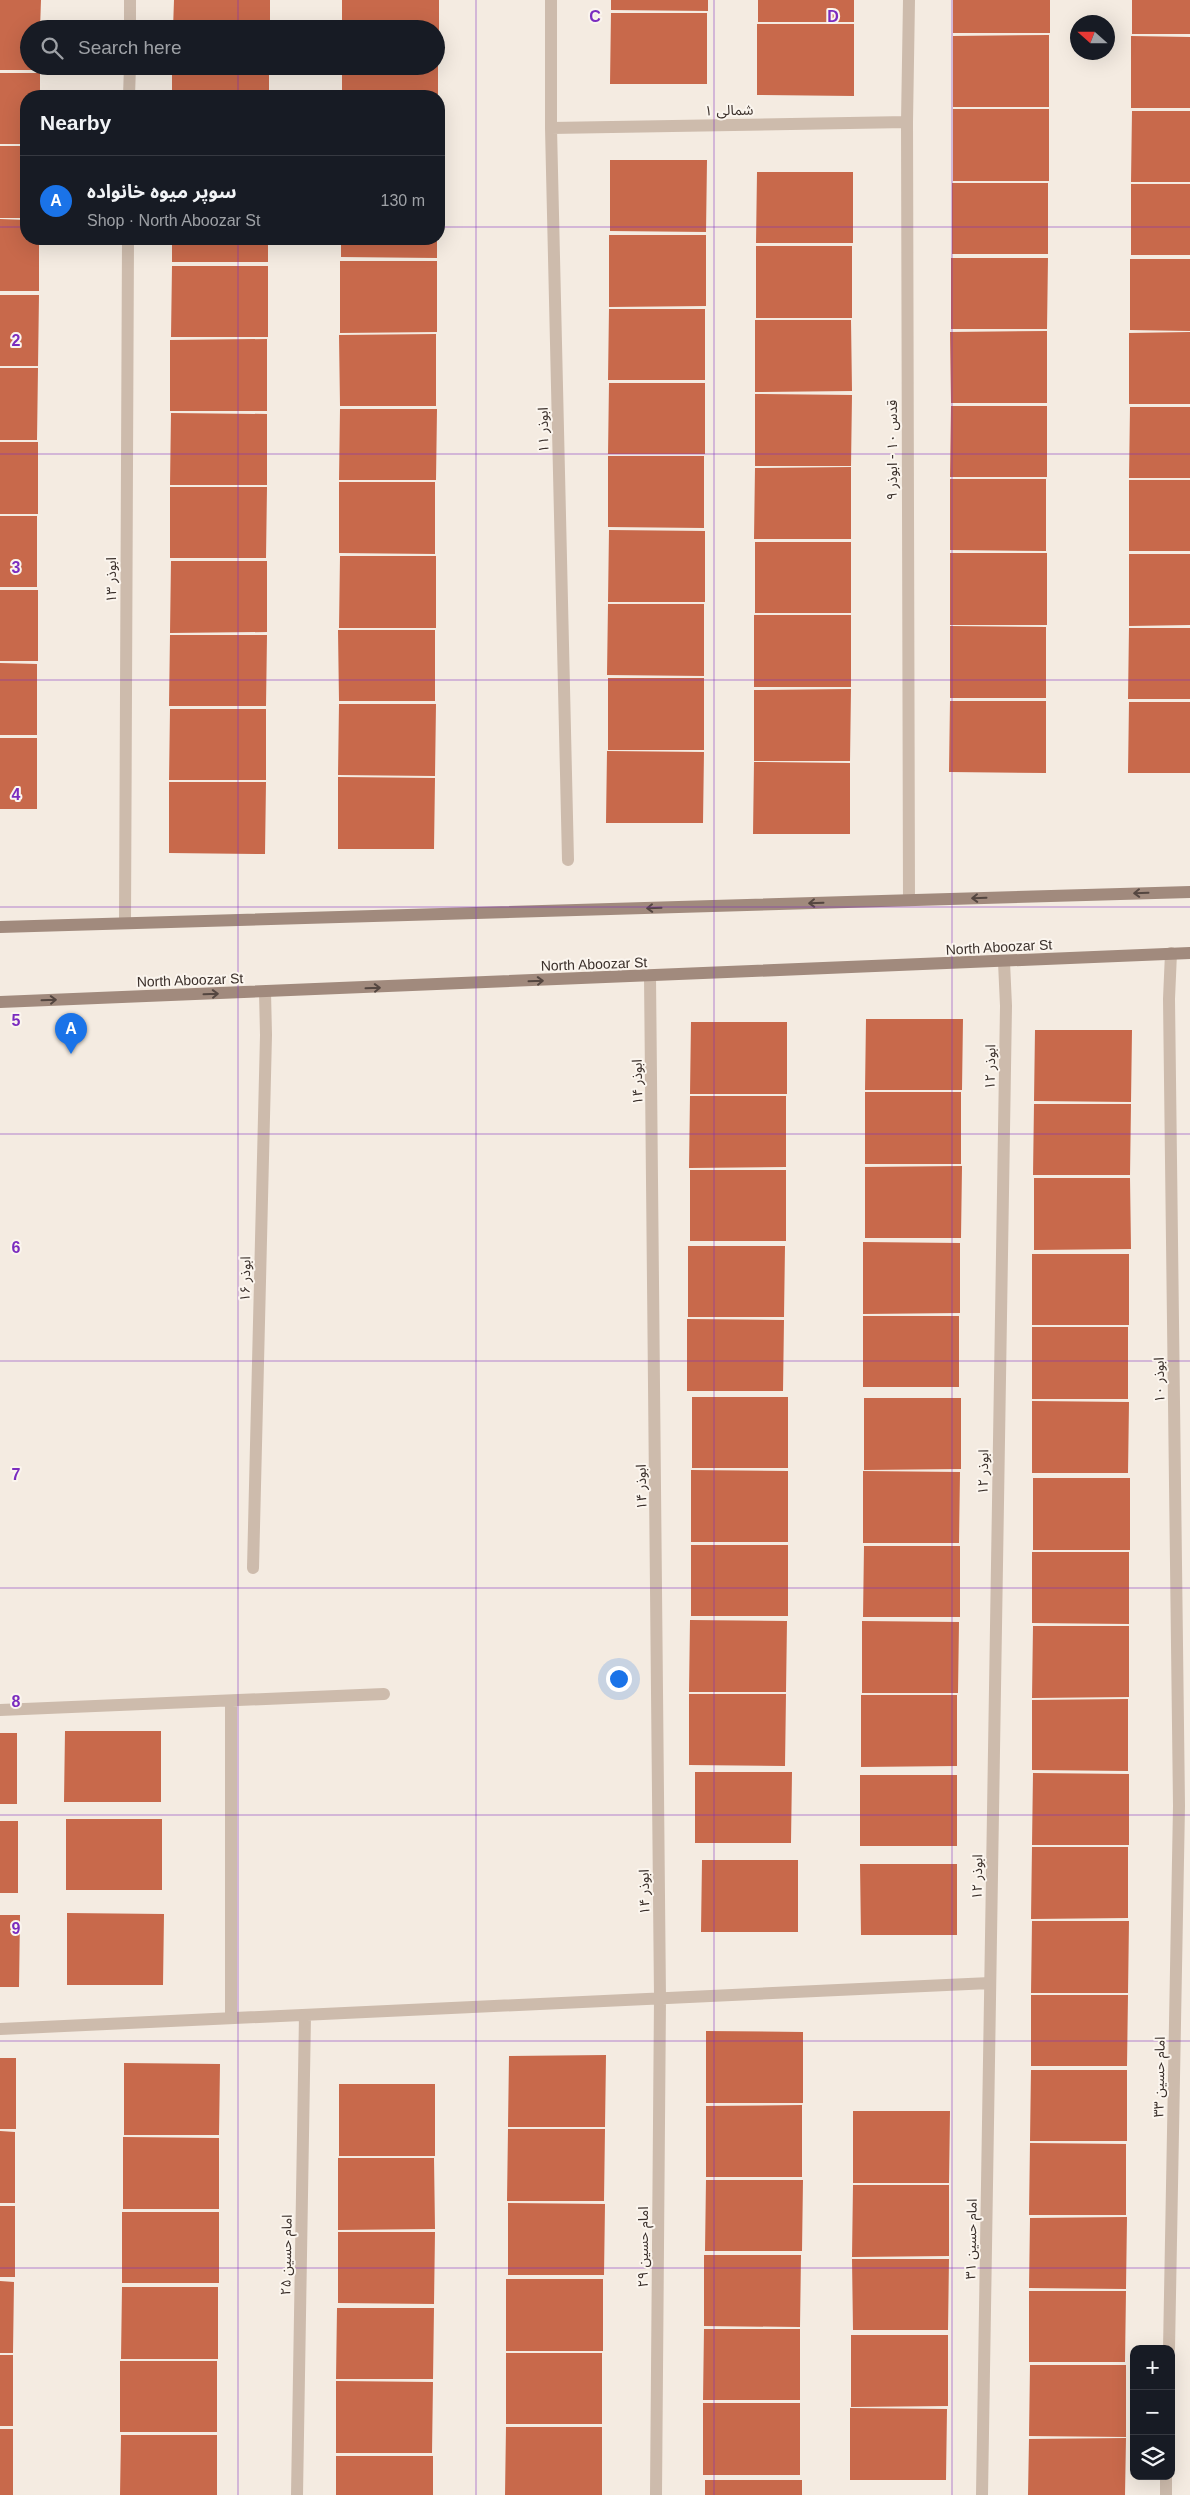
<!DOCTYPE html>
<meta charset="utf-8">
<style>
:root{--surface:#171b24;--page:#20242c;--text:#f1f3f6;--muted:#9ea1a6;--line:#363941;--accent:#1a73e8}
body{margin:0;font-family:Helvetica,"Noto Sans Arabic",sans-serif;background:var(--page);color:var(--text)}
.controls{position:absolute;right:15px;bottom:15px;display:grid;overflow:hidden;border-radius:10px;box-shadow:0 5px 20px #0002}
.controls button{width:45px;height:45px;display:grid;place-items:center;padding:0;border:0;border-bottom:1px solid var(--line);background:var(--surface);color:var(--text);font:25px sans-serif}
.compass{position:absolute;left:1070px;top:15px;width:45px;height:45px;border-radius:50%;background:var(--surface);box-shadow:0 5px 20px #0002;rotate:291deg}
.you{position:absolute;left:618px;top:1678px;width:18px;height:18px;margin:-12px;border:4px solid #fff;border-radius:50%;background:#1a73e8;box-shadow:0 0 0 8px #1a73e833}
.badge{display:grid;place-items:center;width:32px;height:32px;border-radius:50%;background:var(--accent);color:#fff;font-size:16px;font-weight:700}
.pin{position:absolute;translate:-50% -41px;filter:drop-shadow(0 1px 2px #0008)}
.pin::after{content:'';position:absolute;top:26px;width:18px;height:15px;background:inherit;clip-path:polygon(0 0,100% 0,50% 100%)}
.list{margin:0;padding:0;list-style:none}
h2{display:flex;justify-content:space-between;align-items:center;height:65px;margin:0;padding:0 20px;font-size:21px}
h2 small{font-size:16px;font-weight:400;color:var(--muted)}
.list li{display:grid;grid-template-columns:32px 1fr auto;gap:15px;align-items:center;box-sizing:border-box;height:90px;padding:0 20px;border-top:1px solid var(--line)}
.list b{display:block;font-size:19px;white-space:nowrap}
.list p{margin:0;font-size:16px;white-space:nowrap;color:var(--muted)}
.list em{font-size:16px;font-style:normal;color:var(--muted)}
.icon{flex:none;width:28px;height:28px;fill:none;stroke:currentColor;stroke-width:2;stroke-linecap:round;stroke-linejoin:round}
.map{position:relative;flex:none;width:1190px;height:2495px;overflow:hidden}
.search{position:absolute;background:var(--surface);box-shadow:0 5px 20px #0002;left:20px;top:20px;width:425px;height:55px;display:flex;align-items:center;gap:12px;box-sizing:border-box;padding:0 18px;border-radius:28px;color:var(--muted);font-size:19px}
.panel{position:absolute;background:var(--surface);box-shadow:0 5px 20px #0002;left:20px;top:90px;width:425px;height:155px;border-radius:20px}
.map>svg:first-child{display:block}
.building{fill:#c8694b}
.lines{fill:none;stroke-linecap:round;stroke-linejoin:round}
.street{stroke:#cdbbac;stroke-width:12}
.secondary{stroke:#a18a7d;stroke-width:12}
.oneway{stroke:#544640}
.grid{fill:none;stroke:#7b2cbf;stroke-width:1;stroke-opacity:0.55}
.labels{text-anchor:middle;stroke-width:4;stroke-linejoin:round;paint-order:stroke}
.street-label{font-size:14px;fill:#3b302b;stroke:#fbf5ee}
.grid-label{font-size:16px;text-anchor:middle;font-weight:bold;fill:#7b2cbf;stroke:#fbf5ee;stroke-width:4;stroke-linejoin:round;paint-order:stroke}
</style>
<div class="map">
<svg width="1190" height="2495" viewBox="0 0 1190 2495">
<rect width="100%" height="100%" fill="#f4ebe1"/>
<path class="building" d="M0,0H41L40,29H29V66H40V70H0Z
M174,0H270V29H173Z
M342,0H439V37H436V29H342Z
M611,0H708V11L611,10Z
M758,0H854V22H758Z
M953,0H1050V33H953Z
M1132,0H1190V34H1132Z
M611,13H707V84H610Z
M757,24H854V96L757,95Z
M1049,35V107H953V36Z
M1131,36L1190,37V108H1131Z
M436,39H438V96H342V66H436Z
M172,66H269V96H172Z
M0,73H40V96H26V144H0Z
M953,109H1049V181H953Z
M1132,111H1190V182H1131Z
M0,146H26V218H0Z
M610,160H707L706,232L610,231Z
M757,172H853V243H756Z
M952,183H1048V254H952Z
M1131,184H1190V255H1131Z
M0,219L26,220V239H39V291H0Z
M609,235H706V306L609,307Z
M172,239H268V262H172Z
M341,239H437V258L341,257Z
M756,246H852V318H756Z
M951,258H1048L1047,329H951Z
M1130,259H1190V331L1130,330Z
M340,261H437V332L340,333Z
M172,266H268V337H171Z
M0,295H39L38,366H0Z
M609,309H705V380H608Z
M755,320H851L852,391L755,392Z
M1047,331V403H951L950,332Z
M1190,332V404H1129V333Z
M436,334V406H340L339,335Z
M267,339V411H170V340Z
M0,368H38L37,440H0Z
M609,383H705V454H608Z
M755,394L852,395L851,466H755Z
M951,406H1047V477H950Z
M1130,407H1190V478H1129Z
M340,409H437L436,480H339Z
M171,413L267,414V485H170Z
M0,442H38V514H0Z
M608,456H704V528L608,527Z
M851,467V539H754L755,468Z
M950,479H1046V551L950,550Z
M1129,480H1190V551H1129Z
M339,482H435V554L339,553Z
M170,487H267L266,558H170Z
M0,516H37V587H0Z
M609,530L705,531V602H608Z
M755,542H851V613H755Z
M950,553H1047V625H950Z
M1129,554H1190V625L1129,626Z
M340,556H436V628H339Z
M171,561H267V632L170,633Z
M0,590H38V661H0Z
M608,604H704V676L607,675Z
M754,615H851V687H754Z
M950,626L1046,627V698H950Z
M1129,628H1190V699H1128Z
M338,630H435V701H339Z
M170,635H267L266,706H169Z
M0,663L37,664V735H0Z
M608,678H704V750H608Z
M851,689L850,761H754V690Z
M950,701H1046V773L949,772Z
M1129,702H1190V773H1128Z
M339,704H436L435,776L338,775Z
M170,709H266V780H169Z
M0,738H37V809H0Z
M607,751L704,752L703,823H606Z
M754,762L850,763V834H753Z
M338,777L435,778L434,849H338Z
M169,782H266L265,854L169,853Z
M866,1019H963L962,1090H865Z
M691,1022H787V1094H690Z
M1035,1030H1132L1131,1102L1034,1101Z
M865,1092H961V1164H865Z
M690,1096H786V1167L689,1168Z
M1034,1104H1131L1130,1175H1033Z
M962,1166L961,1238H865V1167Z
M690,1170H786V1241H690Z
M1034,1178H1130L1131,1249L1034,1250Z
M863,1242L960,1243V1313L863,1314Z
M688,1246H785L784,1317H688Z
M1032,1254H1129V1325H1032Z
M863,1316H959V1387H863Z
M687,1319L784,1320L783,1391H687Z
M1032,1327H1128V1399H1032Z
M692,1397H788V1468H692Z
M864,1398H961V1469L864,1470Z
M1032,1401L1129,1402L1128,1473H1032Z
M691,1470L788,1471V1542H691Z
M863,1471L960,1472L959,1543H863Z
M1033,1478H1130V1550H1033Z
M691,1545H788V1616H691Z
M864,1546H960V1617H863Z
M1032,1552H1129V1624L1032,1623Z
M690,1620L787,1621L786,1692H689Z
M862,1621L959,1622L958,1693H862Z
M1033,1626H1129V1697L1032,1698Z
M689,1694H786L785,1766L689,1765Z
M861,1695H957V1766L861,1767Z
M1128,1699V1771L1032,1770V1700Z
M65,1731H161V1802H64Z
M0,1733H17V1804H0Z
M695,1772H792L791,1843H695Z
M1033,1773L1129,1774V1845H1032Z
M860,1775H957V1846H860Z
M66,1819H162V1890H66Z
M0,1821H18V1893H0Z
M1032,1847H1128V1918L1031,1919Z
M702,1860H798V1932H701Z
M860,1864H957V1935H861Z
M67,1913L164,1914L163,1985H67Z
M0,1915H20L19,1987H0Z
M1032,1921H1129L1128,1993H1031Z
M1031,1995H1128L1127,2066H1031Z
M706,2031L803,2032V2103H706Z
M606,2055L605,2127H508L509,2056Z
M0,2058H16V2129H0Z
M124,2063L220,2064L219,2135H124Z
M1031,2070H1127V2141H1030Z
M339,2084H435V2156H339Z
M802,2105V2177H706V2106Z
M853,2111H950L949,2183H853Z
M508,2129H605L604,2201H507Z
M0,2131L15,2132V2203H0Z
M123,2137L219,2138V2209H123Z
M1030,2143L1126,2144V2215H1029Z
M338,2158H434L435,2229L338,2230Z
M706,2180H803L802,2251H705Z
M853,2185H949V2256L852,2257Z
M508,2203L605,2204L604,2275H508Z
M0,2206H15V2277H0Z
M122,2212H219V2283H122Z
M1127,2217L1126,2289L1029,2288L1030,2218Z
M338,2232H435L434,2304L338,2303Z
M704,2255H801L800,2327L704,2326Z
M852,2259H949L948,2330H853Z
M506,2279H603V2351H506Z
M0,2281L14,2282L13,2353H0Z
M122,2287H218V2359H121Z
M1029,2291H1126L1125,2362H1029Z
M337,2308H434L433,2379H336Z
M704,2329H800V2400H703Z
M851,2335H948V2406L851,2407Z
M506,2353H602V2424H506Z
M0,2355H13V2426H0Z
M120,2361H217V2432H120Z
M1030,2365H1126V2437L1029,2436Z
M336,2381L433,2382L432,2453H336Z
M703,2403H800V2475H703Z
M850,2408L947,2409L946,2480H850Z
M506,2427H602V2495H505Z
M0,2429H13V2495H0Z
M121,2435H217V2495H120Z
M1126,2438L1125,2495H1028L1029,2439Z
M336,2456H433V2495H336Z
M705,2480H802V2495H705Z"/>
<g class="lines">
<path class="street" d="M551,0V128L568,860
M130,29V0
M129,96L130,66
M551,128L907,122
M909,900L907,122L909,0
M125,921L128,239
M650,976L660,1998L656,2495
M253,1568L266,1035L265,992
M231,1701V2018
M0,1710L384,1694
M0,2029L990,1983
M1169,2349L1179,1806L1169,999L1171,953
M297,2495L305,2015
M982,2495L1006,1006L1004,962
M1166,2495V2476"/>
<path class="secondary" d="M0,927L1190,892
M0,1002L1190,953"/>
</g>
<defs><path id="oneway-shaft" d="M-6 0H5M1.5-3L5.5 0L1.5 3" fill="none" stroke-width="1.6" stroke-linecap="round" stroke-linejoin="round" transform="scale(1.25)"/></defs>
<g class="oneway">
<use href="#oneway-shaft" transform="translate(1141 893) rotate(178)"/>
<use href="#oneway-shaft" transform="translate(979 898) rotate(178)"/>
<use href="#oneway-shaft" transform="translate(816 903) rotate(178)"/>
<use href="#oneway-shaft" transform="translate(654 908) rotate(178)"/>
<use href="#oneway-shaft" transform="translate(536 981) rotate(-2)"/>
<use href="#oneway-shaft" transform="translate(373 988) rotate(-2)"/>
<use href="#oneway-shaft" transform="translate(211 994) rotate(-2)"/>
<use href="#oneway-shaft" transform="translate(49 1000) rotate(-2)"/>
</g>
<path class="grid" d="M238,0V29M476,0V2495M714,0V2495M952,0V2495M238,66V96M0,227H26M439,227H1190M238,239V2495M0,454H1190M0,680H1190M0,907H1190M0,1134H1190M0,1361H1190M0,1588H1190M0,1815H1190M0,2041H1190M0,2268H1190"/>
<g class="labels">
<g class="street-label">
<text transform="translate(729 110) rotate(-1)" y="5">شمالی ۱</text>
<text transform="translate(543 430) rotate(-91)" y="5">ابوذر ۱۱</text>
<text transform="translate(892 450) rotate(-90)" y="5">قدس ۱۰ - ابوذر ۹</text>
<text transform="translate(111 580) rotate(-90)" y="5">ابوذر ۱۳</text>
<text transform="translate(999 947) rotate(-3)" y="5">North Aboozar St</text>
<text transform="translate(594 964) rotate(-2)" y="5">North Aboozar St</text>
<text transform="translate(190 980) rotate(-2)" y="5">North Aboozar St</text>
<text transform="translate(990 1067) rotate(-89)" y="5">ابوذر ۱۲</text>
<text transform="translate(637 1082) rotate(-91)" y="5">ابوذر ۱۴</text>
<text transform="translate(245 1279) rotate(-89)" y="5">ابوذر ۱۶</text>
<text transform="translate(1159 1380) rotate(-91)" y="5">ابوذر ۱۰</text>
<text transform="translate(983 1472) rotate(-89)" y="5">ابوذر ۱۲</text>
<text transform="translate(641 1487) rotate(-91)" y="5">ابوذر ۱۴</text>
<text transform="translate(977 1877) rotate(-89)" y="5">ابوذر ۱۲</text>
<text transform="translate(644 1892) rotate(-91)" y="5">ابوذر ۱۴</text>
<text transform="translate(1159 2077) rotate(-89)" y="5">امام حسین ۳۳</text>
<text transform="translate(971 2239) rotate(-89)" y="5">امام حسین ۳۱</text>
<text transform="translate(643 2247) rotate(-90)" y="5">امام حسین ۲۹</text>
<text transform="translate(286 2255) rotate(-89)" y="5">امام حسین ۲۵</text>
</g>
</g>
<g class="grid-label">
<text x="595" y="22">C</text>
<text x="833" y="22">D</text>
<text x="16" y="346">2</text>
<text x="16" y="573">3</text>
<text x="16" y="800">4</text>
<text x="16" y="1026">5</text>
<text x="16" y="1253">6</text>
<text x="16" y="1480">7</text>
<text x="16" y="1707">8</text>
<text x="16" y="1934">9</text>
</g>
</svg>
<div class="controls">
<button>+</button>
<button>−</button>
<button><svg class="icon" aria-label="layers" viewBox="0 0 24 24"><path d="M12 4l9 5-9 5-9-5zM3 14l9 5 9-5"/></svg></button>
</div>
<svg class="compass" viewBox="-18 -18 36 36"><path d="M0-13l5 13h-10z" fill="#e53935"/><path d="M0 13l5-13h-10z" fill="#9ea1a6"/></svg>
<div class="you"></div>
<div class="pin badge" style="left:71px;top:1054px">A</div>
<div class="search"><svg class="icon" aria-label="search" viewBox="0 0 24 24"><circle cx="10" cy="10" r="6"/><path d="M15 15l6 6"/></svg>Search here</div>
<section class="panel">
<h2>Nearby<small></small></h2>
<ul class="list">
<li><span class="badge">A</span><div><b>سوپر میوه خانواده</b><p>Shop · North Aboozar St</p></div><em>130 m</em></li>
</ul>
</section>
</div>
